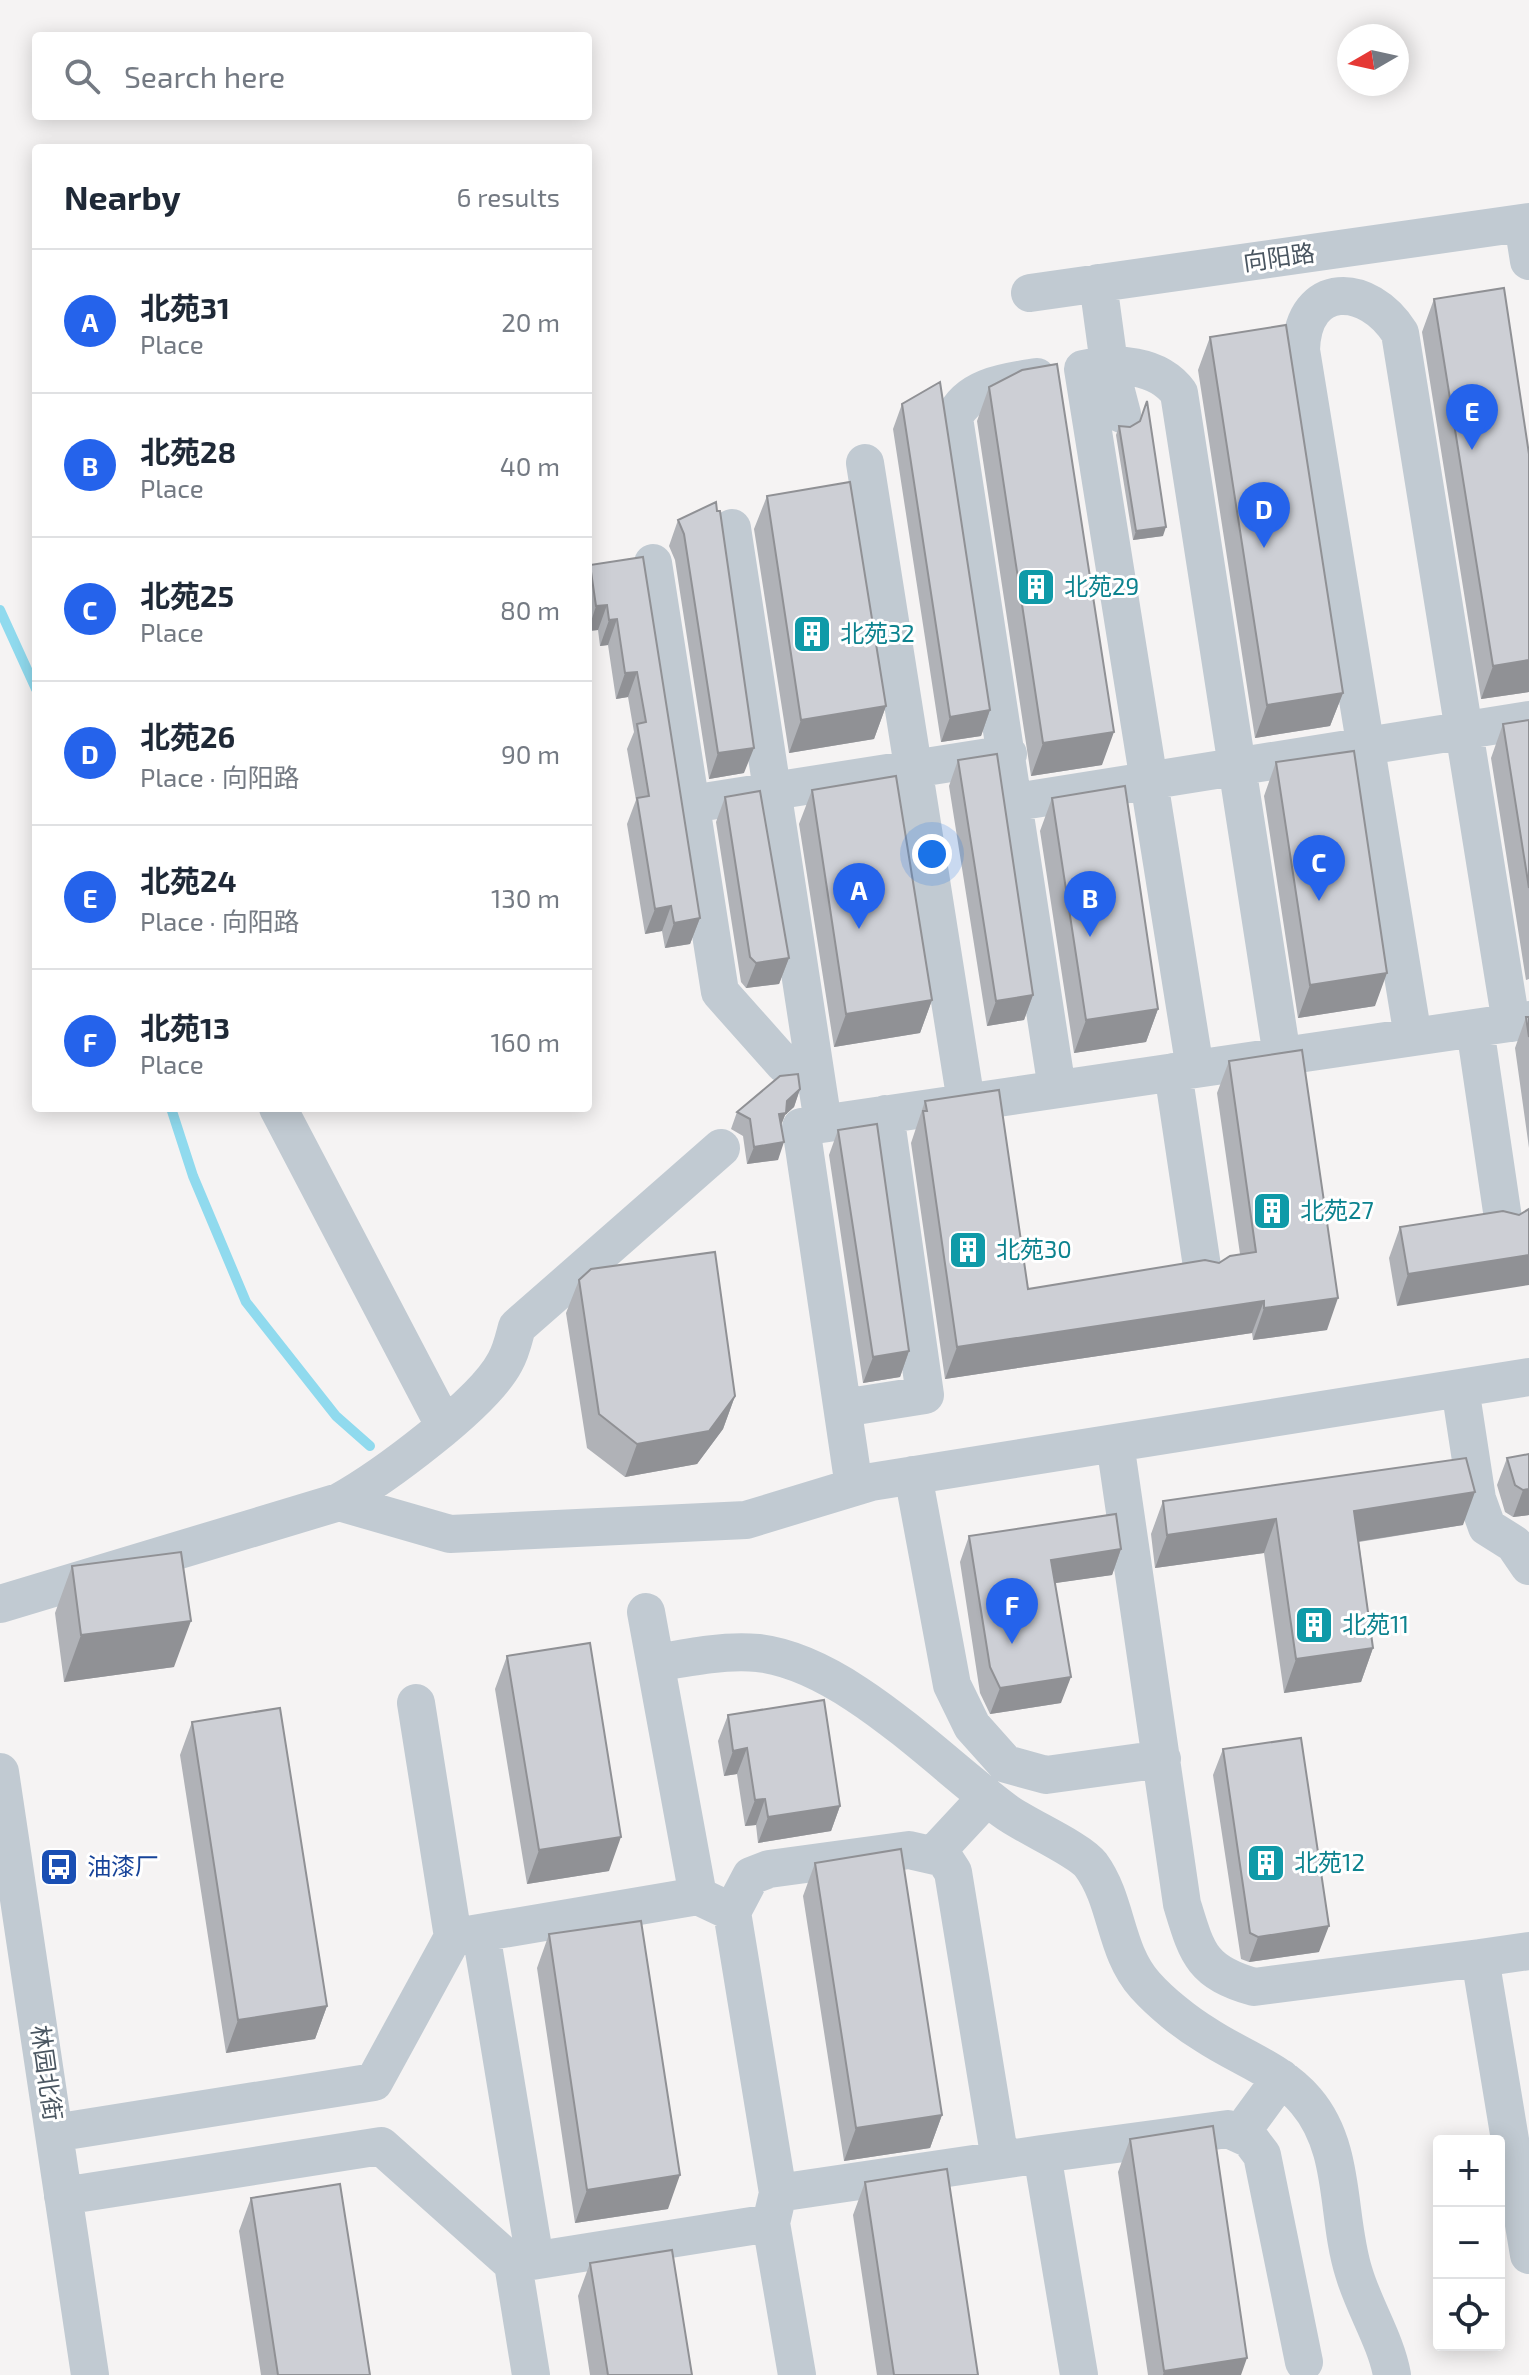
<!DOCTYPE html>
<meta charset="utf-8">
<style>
:root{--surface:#fff;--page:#f2f2f3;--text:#1f2937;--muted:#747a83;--line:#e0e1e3;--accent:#2563eb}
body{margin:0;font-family:"Exo 2","Noto Sans SC",sans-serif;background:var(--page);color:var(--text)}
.controls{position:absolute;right:24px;bottom:24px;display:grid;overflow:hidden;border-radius:8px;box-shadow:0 4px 20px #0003}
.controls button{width:72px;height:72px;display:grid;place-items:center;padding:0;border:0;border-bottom:2px solid var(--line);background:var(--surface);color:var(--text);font:40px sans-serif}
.compass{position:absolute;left:1337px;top:24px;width:72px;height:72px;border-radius:50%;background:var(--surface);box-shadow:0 4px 20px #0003;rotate:261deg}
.you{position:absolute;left:932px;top:854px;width:28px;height:28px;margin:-20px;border:6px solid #fff;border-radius:50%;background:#1a73e8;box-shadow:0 0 0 12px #1a73e833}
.badge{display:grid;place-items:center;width:52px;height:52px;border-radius:50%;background:var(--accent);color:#fff;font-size:26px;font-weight:700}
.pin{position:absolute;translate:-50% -66px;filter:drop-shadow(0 2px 4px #0008)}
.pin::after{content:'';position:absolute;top:42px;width:28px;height:24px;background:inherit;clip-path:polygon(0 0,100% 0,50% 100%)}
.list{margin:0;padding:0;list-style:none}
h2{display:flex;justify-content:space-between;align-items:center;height:104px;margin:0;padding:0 32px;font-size:34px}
h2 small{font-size:26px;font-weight:400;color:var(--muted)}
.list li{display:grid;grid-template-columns:52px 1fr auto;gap:24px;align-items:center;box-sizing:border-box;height:144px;padding:0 32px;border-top:2px solid var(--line)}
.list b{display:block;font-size:30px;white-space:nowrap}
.list p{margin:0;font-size:26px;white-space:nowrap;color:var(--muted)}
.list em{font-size:26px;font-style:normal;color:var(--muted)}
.icon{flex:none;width:44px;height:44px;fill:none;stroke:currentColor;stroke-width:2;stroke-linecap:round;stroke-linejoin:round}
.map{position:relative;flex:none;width:1529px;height:2375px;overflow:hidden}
.search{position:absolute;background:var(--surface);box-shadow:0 4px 20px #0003;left:32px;top:32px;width:560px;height:88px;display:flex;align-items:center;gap:20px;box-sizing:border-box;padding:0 28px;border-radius:8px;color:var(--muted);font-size:30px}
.panel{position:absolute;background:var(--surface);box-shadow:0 4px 20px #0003;left:32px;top:144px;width:560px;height:968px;border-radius:8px}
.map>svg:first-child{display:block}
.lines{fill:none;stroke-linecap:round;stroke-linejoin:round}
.stream{stroke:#90daee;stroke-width:10}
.minor{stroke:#c1cad2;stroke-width:38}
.wall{fill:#b0b2b7}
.shaded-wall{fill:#909195}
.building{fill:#cdcfd5;stroke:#909195;stroke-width:2}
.labels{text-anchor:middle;stroke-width:6;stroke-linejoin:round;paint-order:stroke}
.street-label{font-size:24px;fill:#4a5661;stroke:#fff}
.culture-label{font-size:24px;fill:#0d838f;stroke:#fff;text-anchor:start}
.transit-label{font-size:24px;fill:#164399;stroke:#fff;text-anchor:start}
</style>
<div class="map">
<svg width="1529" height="2375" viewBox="0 0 1529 2375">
<rect width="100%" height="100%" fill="#f5f3f3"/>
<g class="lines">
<path class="stream" d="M0,610L36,689
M171,1108L193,1176L246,1302L336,1416L370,1446"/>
<path class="minor" d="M1523,223L1529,261
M1098,283L1109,364L1122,414
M1030,293L1529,222
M1037,377C1005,382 968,386 954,418L1057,1089
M865,463L966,1102
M732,528L823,1123
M653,563L720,992L784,1064L813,1059
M1016,802L1529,720
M691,804L1008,754
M1475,1028L1504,1225
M1413,1037L1301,350C1303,280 1368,282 1400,333L1511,1023
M1195,1069L1083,369C1116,362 1158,364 1179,393L1282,1056
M1173,1072L1203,1273
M278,1108L444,1425
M1460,1388L1477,1499L1487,1527L1514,1544L1529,1566
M843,1408L925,1395L885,1114
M1115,1443L1182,1904C1197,1953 1201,1972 1254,1987L1480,1958L1529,2255
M913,1475L952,1685L972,1726L1006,1764L1046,1775L1162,1759
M854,1487L801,1127L1529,1020
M339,1502C382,1478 483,1404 505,1362C511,1352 514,1338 517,1327L721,1148
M0,1604L339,1502L450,1534L746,1520L871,1482L1529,1377
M646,1612L698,1896L732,1912L778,2193L771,2223L797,2375
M656,1663C689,1657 724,1650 758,1653C845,1663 935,1759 1005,1811C1025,1826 1079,1849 1091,1865C1118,1902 1114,1950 1145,1985C1161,2003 1186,2023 1206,2035C1239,2057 1280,2070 1306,2101C1347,2149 1336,2217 1354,2273C1364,2307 1386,2341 1392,2375
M0,1772L90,2375
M934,1854L987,1797
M732,1912L751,1876L769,1869L909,1850L944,1858L953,1872L1000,2160
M481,1933L535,2260
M456,1937L698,1896
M1480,1958L1529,1951
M54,2133L374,2082L453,1937L416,1703
M1240,2134L1281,2078
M1042,2154L1228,2129L1250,2139L1262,2155L1304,2362
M778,2193L1042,2154L1079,2375
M63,2196L381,2146L513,2264L531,2375
M513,2264L771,2223"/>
</g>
<path class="wall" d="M1434,299L1529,692L1481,699L1422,332Z
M1210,337L1343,693L1330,726L1255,738L1198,370Z
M989,387L1102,765L1031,776L977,421Z
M902,404L990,710L981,736L941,742L893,429Z
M1119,426L1163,536L1133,540L1116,435Z
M767,496L886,706L874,739L789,753L754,529Z
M716,502L744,773L709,779L675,560L669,546L678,520Z
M643,557L700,918L690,944L665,948L662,931L645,934L627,824L636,800L627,749L634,732L628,697L616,699L608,645L600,646L598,630L588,631V571L590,565Z
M1529,720V979L1526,980L1491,758L1503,724Z
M958,760L1033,995L1024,1020L987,1026L949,786Z
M1276,762L1375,1006L1298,1018L1264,796Z
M812,790L932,1000L920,1033L834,1047L799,824Z
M725,797L789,958L779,984L746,988L741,982L716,822Z
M1052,798L1158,1009L1146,1042L1074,1053L1040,831Z
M1526,1017H1529V1148L1515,1048Z
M1229,1061L1327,1330L1253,1340L1252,1333L945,1379L911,1143L925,1101L1028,1289L1219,1263L1240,1254L1217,1093Z
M800,1089L794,1107L785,1115L781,1125L778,1160L747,1164L743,1136L731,1129L737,1112Z
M838,1130L909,1351L900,1377L863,1383L829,1155Z
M1503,1211L1397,1306L1389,1258L1400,1227Z
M579,1280L735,1396L723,1429L697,1464L625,1477L587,1448L566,1313Z
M1529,1454V1515L1513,1517L1505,1512L1497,1485L1507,1458Z
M1163,1501L1463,1525L1359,1542L1373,1648L1361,1682L1284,1693L1264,1553L1155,1568L1151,1534Z
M969,1536L1121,1549L1112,1575L1055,1583L1061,1703L990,1714L980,1693L960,1562Z
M72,1566L174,1667L64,1682L55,1613Z
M507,1656L609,1871L527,1884L495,1689Z
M728,1715L840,1806L831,1831L758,1843L756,1825L745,1826L737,1774L724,1776L718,1741Z
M192,1722L327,2006L315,2039L226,2053L180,1755Z
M1223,1749L1319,1952L1249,1962L1241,1959L1213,1775Z
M815,1863L942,2115L930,2148L844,2161L803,1896Z
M549,1934L668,2209L575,2223L537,1968Z
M1130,2139L1241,2375H1148L1118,2172Z
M865,2182L978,2375H877L853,2215Z
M251,2198L370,2375H261L239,2231Z
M590,2263L692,2375H590L578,2296Z"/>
<path class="shaded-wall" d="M1166,527L1163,536L1133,540L1136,531Z
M607,605L598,630L588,631L596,606Z
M617,619L608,645L600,646L609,620Z
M1529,660V692L1481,699L1493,666Z
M637,672L628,697L616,699L625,673Z
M1343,693L1330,726L1255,738L1267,705Z
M886,706L874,739L789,753L801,720Z
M990,710L981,736L941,742L950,717Z
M1114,732L1102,765L1031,776L1043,743Z
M754,748L744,773L709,779L718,753Z
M671,906L662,931L645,934L655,909Z
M700,918L690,944L665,948L674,923Z
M789,958L779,984L746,988L756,963Z
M1387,973L1375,1006L1298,1018L1310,985Z
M1033,995L1024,1020L987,1026L996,1001Z
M932,1000L920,1033L834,1047L846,1014Z
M1158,1009L1146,1042L1074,1053L1086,1020Z
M800,1089L794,1107L785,1115L779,1130V1114L787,1101Z
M784,1142L778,1160L747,1164L754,1147Z
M1529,1255V1285L1397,1306L1408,1274Z
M1338,1298L1327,1330L1253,1340L1264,1308Z
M1264,1301L1252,1333L945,1379L957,1347Z
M909,1351L900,1377L863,1383L873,1357Z
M735,1396L723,1429L697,1464L625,1477L637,1444Z
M1529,1489V1515L1513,1517L1523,1490Z
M1475,1492L1463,1525L1342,1544L1354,1511Z
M1276,1519L1264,1553L1155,1568L1167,1535Z
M1121,1549L1112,1575L1042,1585L1051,1560Z
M191,1621L174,1667L64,1682L81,1635Z
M1373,1648L1361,1682L1284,1693L1296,1659Z
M1071,1677L1061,1703L990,1714L1000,1688Z
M747,1748L737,1774L724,1776L733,1751Z
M765,1799L756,1825L745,1826L755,1800Z
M840,1806L831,1831L758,1843L768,1817Z
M621,1837L609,1871L527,1884L539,1850Z
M1329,1926L1319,1952L1249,1962L1258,1937Z
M327,2006L315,2039L226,2053L238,2020Z
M942,2115L930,2148L844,2161L856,2128Z
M680,2175L668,2209L575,2223L587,2190Z
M1247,2358L1241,2375H1163L1164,2371Z"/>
<path class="building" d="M1504,288L1529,454V660L1493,666L1434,299Z
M1286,325L1343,693L1267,705L1210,337Z
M1057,364L1114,732L1043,743L989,387L1022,370Z
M940,382L990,710L950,717L902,404Z
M1147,401L1166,527L1136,531L1119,426L1130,427L1140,421Z
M850,482L886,706L801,720L767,496Z
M716,502L717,511H720L754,748L718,753L684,534L678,520Z
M643,557L700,918L674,923L671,906L655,909L637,798L649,796L637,724L646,722L637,672L625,673L617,619L609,620L607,605L596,606L590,565Z
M1529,720V888L1503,724Z
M1354,751L1387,973L1310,985L1276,762Z
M997,754L1033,995L996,1001L958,760Z
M896,776L932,1000L846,1014L812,790Z
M1125,786L1158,1009L1086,1020L1052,798Z
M760,791L789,958L756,963L750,957L725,797Z
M1526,1017H1529V1037Z
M1302,1050L1338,1298L1264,1308V1301L957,1347L923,1111H927L925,1101L999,1090L1028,1289L1205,1260L1219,1263L1230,1256L1256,1252L1229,1061Z
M798,1074L800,1089L787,1101L786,1113L779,1114L784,1142L754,1147L750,1119L737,1112L780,1076Z
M877,1124L909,1351L873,1357L838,1130Z
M1529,1209V1255L1408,1274L1400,1227L1503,1211L1519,1215Z
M715,1252L735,1396L709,1431L637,1444L599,1414L579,1280L591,1269Z
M1529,1454V1489L1523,1490L1515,1485L1507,1458Z
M1466,1458L1475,1492L1354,1511L1373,1648L1296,1659L1276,1519L1167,1535L1163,1501Z
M1116,1514L1121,1549L1051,1560L1071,1677L1000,1688L990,1667L969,1536Z
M181,1552L191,1621L81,1635L72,1566Z
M590,1643L621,1837L539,1850L507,1656Z
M824,1700L840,1806L768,1817L765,1799L755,1800L747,1748L733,1751L728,1715Z
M280,1708L327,2006L238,2020L192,1722Z
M1301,1738L1329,1926L1258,1937L1250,1933L1223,1749Z
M901,1849L942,2115L856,2128L815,1863Z
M641,1921L680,2175L587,2190L549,1934Z
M1213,2126L1247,2358L1164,2371L1130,2139Z
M947,2169L978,2375H894L865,2182Z
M340,2184L370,2375H278L251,2198Z
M672,2250L692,2375H608L590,2263Z"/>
<defs>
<g id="building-square" transform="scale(2)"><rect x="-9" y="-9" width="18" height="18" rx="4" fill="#0f9aa8" stroke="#fff"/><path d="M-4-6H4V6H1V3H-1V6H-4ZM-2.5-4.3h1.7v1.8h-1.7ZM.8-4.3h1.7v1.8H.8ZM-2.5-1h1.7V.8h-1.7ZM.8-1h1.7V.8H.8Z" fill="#fff"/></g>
<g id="bus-square" transform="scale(2)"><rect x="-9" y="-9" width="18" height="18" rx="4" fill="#1a4fb4" stroke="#fff"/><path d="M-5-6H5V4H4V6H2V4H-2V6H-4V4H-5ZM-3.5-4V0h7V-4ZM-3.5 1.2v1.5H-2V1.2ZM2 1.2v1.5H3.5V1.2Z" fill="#fff"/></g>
</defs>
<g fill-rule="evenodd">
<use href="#building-square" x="1036" y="587"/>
<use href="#building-square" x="812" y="634"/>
<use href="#building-square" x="1272" y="1211"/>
<use href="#building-square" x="968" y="1250"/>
<use href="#building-square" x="1314" y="1625"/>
<use href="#building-square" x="1266" y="1863"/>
<use href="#bus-square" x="59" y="1867"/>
</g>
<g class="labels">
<g class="street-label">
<text transform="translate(1279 258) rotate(-8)" y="8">向阳路</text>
<text transform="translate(46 2073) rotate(82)" y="8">林园北街</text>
</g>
<g class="culture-label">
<text x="1064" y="595">北苑29</text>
<text x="840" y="642">北苑32</text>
<text x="1300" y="1219">北苑27</text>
<text x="996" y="1258">北苑30</text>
<text x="1342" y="1633">北苑11</text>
<text x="1294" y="1871">北苑12</text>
</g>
<g class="transit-label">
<text x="87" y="1875">油漆厂</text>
</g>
</g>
</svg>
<div class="controls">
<button>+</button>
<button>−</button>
<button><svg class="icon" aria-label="locate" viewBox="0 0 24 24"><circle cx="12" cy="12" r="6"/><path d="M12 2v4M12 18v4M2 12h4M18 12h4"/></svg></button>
</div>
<svg class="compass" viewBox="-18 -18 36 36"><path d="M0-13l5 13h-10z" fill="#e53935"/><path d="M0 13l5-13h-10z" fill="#747a83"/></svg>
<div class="you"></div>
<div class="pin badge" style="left:859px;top:929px">A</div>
<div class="pin badge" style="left:1090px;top:937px">B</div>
<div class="pin badge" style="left:1319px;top:901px">C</div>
<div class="pin badge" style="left:1264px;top:548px">D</div>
<div class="pin badge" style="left:1472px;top:450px">E</div>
<div class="pin badge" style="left:1012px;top:1644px">F</div>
<div class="search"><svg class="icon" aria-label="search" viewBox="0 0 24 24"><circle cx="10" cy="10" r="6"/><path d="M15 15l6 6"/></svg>Search here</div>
<section class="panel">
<h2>Nearby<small>6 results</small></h2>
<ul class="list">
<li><span class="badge">A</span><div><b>北苑31</b><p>Place</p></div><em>20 m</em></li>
<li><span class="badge">B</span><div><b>北苑28</b><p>Place</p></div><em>40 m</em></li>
<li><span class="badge">C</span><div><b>北苑25</b><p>Place</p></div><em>80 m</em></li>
<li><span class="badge">D</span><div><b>北苑26</b><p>Place · 向阳路</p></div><em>90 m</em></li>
<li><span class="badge">E</span><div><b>北苑24</b><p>Place · 向阳路</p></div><em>130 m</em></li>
<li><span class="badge">F</span><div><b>北苑13</b><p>Place</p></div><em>160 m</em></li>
</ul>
</section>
</div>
